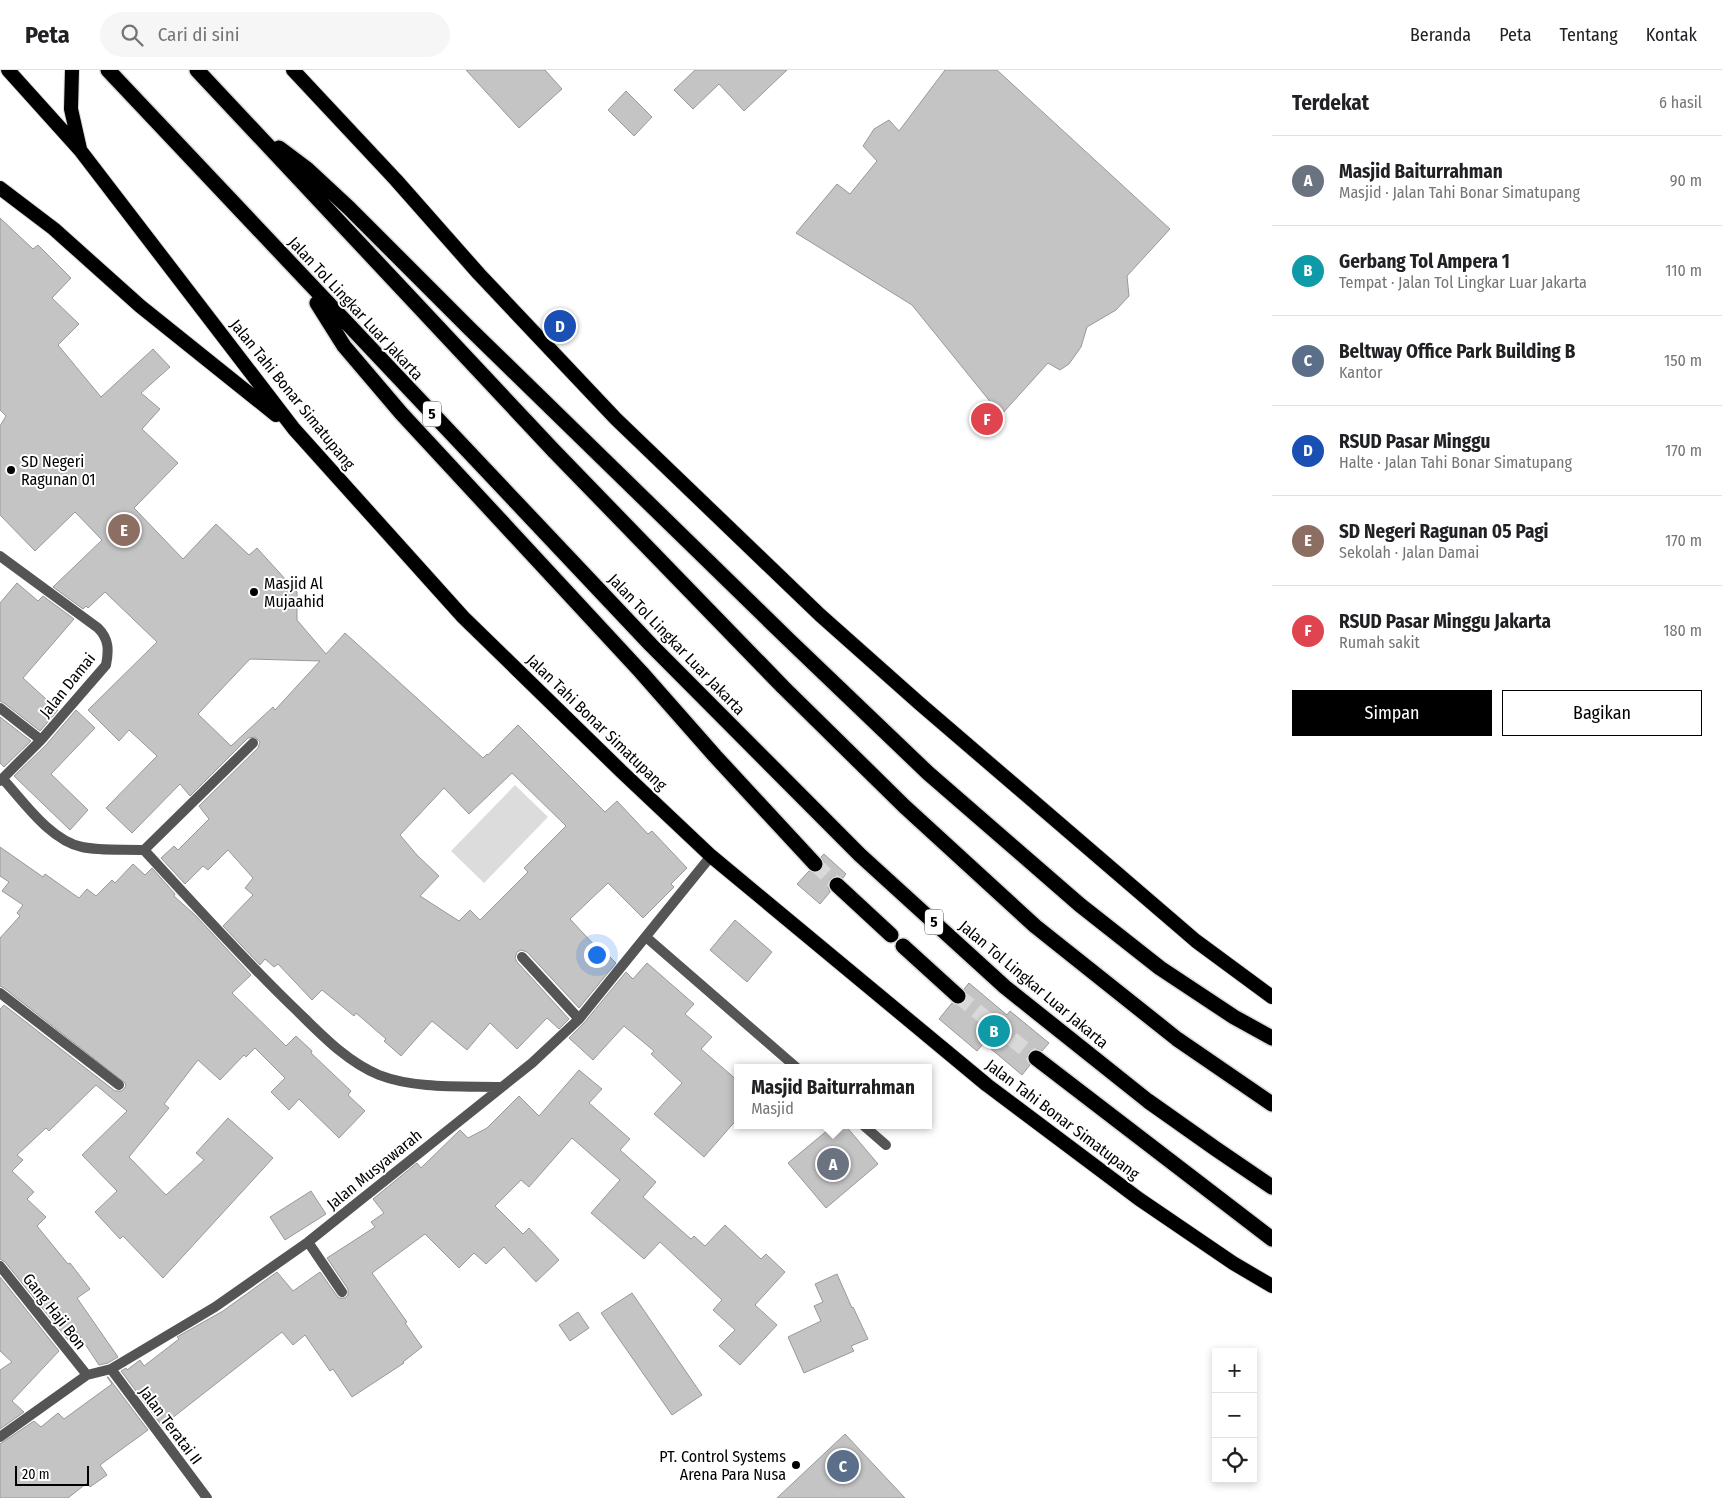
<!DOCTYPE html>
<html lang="id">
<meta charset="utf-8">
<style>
:root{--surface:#fff;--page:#f6f6f6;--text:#202124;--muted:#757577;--line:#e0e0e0;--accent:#000}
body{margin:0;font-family:"Fira Sans Condensed",sans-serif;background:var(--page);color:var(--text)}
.controls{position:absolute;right:15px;bottom:15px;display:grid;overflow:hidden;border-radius:0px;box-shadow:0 2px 8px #0003}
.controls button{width:45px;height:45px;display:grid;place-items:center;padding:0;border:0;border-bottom:1px solid var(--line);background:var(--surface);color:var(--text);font:25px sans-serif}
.scale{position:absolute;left:15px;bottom:12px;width:74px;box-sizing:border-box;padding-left:5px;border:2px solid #000;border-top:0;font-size:14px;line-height:18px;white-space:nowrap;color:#000;-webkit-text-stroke:4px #fff;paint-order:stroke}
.you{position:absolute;left:596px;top:884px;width:18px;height:18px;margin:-12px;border:4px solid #fff;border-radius:50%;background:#1a73e8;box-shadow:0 0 0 8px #1a73e833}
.badge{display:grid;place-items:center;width:32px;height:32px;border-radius:50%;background:var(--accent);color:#fff;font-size:16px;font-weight:700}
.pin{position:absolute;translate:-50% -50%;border:2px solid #fff;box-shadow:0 1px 5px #0006}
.popup{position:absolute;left:734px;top:994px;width:198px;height:65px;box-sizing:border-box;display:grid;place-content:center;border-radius:0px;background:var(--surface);filter:drop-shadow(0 1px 4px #0005);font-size:16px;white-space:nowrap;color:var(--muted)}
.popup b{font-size:19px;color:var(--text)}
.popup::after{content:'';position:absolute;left:50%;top:100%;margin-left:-10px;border:10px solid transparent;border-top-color:var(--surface)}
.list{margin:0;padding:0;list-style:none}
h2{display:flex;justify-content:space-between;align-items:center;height:65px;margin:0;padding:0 20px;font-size:21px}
h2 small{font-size:16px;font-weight:400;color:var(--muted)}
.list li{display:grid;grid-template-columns:32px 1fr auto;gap:15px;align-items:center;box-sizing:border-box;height:90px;padding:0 20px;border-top:1px solid var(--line)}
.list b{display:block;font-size:19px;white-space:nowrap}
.list p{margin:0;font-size:16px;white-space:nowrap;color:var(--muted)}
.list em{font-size:16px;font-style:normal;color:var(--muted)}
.actions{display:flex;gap:10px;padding:15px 20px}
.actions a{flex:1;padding:11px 0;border:1px solid var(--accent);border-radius:0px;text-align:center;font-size:18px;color:var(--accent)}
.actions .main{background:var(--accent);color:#fff}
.icon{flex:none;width:28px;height:28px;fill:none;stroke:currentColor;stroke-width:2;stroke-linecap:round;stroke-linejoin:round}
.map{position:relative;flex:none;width:1272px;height:1428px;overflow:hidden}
header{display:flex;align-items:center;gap:30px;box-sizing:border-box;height:70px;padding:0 25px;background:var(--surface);border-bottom:1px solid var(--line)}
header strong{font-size:24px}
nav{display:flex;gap:28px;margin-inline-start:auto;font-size:18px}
.search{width:350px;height:45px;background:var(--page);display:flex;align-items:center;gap:12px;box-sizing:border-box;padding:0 18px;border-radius:28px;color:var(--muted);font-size:19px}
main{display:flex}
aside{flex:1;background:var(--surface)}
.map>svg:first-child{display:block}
.green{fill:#dcdcdc}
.building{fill:#c4c4c4;stroke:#999;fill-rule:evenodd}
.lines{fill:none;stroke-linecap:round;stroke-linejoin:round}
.motorway-tunnel{stroke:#d9d9d9;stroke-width:15;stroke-dasharray:15 8;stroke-linecap:butt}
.trunk-casing{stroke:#dbdbdb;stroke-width:16}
.motorway-casing{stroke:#dbdbdb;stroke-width:18}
.minor{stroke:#555;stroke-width:10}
.trunk{stroke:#000;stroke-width:14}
.motorway{stroke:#000;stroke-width:15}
.poi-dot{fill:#000;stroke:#fff;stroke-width:2}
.labels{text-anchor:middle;stroke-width:4;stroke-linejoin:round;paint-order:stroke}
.shield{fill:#fff;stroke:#4c4c4c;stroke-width:1}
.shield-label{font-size:15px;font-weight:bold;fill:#000}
.street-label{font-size:16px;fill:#000;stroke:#fff}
.poi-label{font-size:16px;fill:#000;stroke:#fff;text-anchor:start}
</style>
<header>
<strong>Peta</strong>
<div class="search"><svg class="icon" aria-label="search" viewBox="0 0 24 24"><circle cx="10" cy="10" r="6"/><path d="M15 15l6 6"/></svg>Cari di sini</div>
<nav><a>Beranda</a><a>Peta</a><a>Tentang</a><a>Kontak</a></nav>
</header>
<main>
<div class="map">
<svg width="1272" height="1428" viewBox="0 0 1272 1428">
<rect width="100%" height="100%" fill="#fff"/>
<path class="green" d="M515,715L548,747L484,813L451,781Z"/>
<path class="building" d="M466,0H545L562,19L519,58Z
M695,0H787L744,41L719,14L693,39L674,20Z
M945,0H997L1170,159L1127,206L1129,226L1116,240L1087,257L1081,277L1069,294L1060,300L1048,293L1001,345L912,235L796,163L837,114L850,124L877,91L863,76L874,59L889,50L899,61Z
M626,21L652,47L634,66L608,40Z
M0,148L33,179L38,175L71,208L52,228L79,254L58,275L101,327L153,279L170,297L141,323L160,339L142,359L178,393L134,438L183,489L216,454L249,485L257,478L297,522V550L326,584L345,563L483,688L487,684L488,685L518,655L605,742L617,731L648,764L652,761L687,798L671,814L674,817L643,848L608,813L570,849L598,879L600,877L616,893L579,938L527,882L521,880L517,882L515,888L517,892L569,949L559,959L547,948L517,979L490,953L467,980L432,951L401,986L384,971L386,969L356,943L354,946L322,920L312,930L278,894L274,897L265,889L260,895L223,856L253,825L245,818L253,808L228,780L208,800L203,796L185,814L161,788L174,776L178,780L209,749L199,736L258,678L260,672L255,667L248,668L190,726L180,714L132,763L106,738L157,686L129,660L119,671L88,640L157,572L105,522L88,538L86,536L83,539L53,517L102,470L75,442L35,481L0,445V356L6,346L0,340ZM250,589L320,591L275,640L273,637L231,676L198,644ZM512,703L566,756L524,798L528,802L480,850L470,840L459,851L420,826L439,806L417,785L400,765L444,718L469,744Z
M17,513L38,531L43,526L74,549L23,608L58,640L40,661L4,633L0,631V533Z
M76,640L95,658L51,704L88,740L70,760L14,706L46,675Z
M0,647L31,671L4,697L0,693Z
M0,777L43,807L45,804L79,828L87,819L96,826L112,810L115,813L133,794L145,805L152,798L175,824L174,826L195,845L251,905L232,923L286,976L296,966L312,981L311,983L351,1021L348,1025L365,1041L339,1068L299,1029L289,1040L271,1022L285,1008L255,978L246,987L244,985L220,1010L198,990L164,1034L169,1038L129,1087L166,1125L204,1090L196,1083L228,1048L273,1088L163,1208L123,1166L120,1169L95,1142L117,1121L82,1085L127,1041L96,1015L49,1061L46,1058L17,1085L23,1090L12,1101L34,1122L27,1129L46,1147L37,1156L68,1194L70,1193L90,1219L77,1228L118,1287L108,1293L99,1295L77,1262L69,1271L5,1192L0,1189V939L4,935L115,1021H122L126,1016L125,1013L4,918L0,916V868L20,846L17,843L23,835L2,821L9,812L0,806Z
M824,784L846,804L843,808L835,806L830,809L828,817L830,822L820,834L797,814L809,801L817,803L822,800L824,792L821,787Z
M735,850L772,882L747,912L710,880Z
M647,893L694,934L685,944L712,967L701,979L738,1011V1048L704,1087L654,1044L682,1013L651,984L654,981L624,956L593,990L569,968L584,953L626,902L633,909Z
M969,913L1007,945L1010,941L1049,973L1042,981L1037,979L1029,982L1027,987L1030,995L1022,1005L984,973L977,981L939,949L952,933L960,935L965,932L967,924L964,919Z
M579,1000L602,1019L589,1033L630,1069L620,1080L656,1112L643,1127L691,1169L694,1166L705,1176L725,1155L761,1189L766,1184L785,1202L755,1235L777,1255L740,1295L719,1276L735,1260L713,1240L722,1230L660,1172L644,1189L591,1143L620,1110L572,1068L529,1117L521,1110L495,1136L523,1164L529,1158L559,1190L536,1212L504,1177L486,1194L474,1183L459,1198L425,1164L372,1203L407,1252L405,1253L422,1277L403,1292L404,1293L352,1327L333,1299L330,1301L305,1265L293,1275L282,1262L162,1356L121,1301L126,1298L127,1300L140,1290L144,1296L179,1269L177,1267L223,1241L277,1202L293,1221L320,1202L337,1226L339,1228H345L348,1225V1219L327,1188L375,1157L371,1152L384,1143L373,1129L417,1093L421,1098L460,1060L468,1068L487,1058L519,1026L539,1046Z
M834,1055H845L878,1094L826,1138L788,1093Z
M311,1121L326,1144L285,1170L270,1147Z
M837,1204L852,1238L853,1237L868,1269L851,1276L854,1281L804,1303L788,1267L821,1251L814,1236L823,1232L815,1214Z
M0,1207L59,1281L12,1331L24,1342L0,1359V1300L12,1292L0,1281Z
M632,1223L702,1325L672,1345L601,1243Z
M578,1242L589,1258L570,1271L559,1255Z
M107,1307H108L148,1360L100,1395L107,1405L90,1417L87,1413L68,1428H0V1374L34,1351L41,1357L58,1343L64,1349L112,1314Z
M845,1364L905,1428H777Z"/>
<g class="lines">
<path class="motorway-tunnel" d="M815,794L837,815
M958,926L1036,988"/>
<g class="trunk-casing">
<path id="trunk" d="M8,0L80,80L294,359L463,547L622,702L711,786L987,1015L1139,1129L1233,1193L1272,1216
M72,0L71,39L80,79
M293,0L396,110L479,204L616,349L820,545L919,633L1196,871L1272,927
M0,118L54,159L140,236L276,345"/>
</g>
<g class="motorway-casing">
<path id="motorway" d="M108,0L651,575L860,785L1005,917L1148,1031L1216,1079L1272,1117
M197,0L554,381L783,617L904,736L1035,856L1177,969L1272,1034
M279,78L307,99L349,138L470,259L789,570L928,703L1080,835L1160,898L1234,947L1272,968
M317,233L344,276L401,343L641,602L715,686L815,794
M837,815L891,865
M903,876L958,926
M1036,988L1272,1169"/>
</g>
<path class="minor" d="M0,486L98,558C109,569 109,580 106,595L41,670L0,711
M0,638L41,670
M3,709C24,732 50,770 82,777C101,781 124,779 144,780C193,833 241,887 293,937C319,962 345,991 379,1005C415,1019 462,1016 500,1017
M144,780L253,673
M646,867L797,998
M522,887L579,949
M0,923L119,1015
M863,1055L886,1075
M308,1172L342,1222
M0,1196L87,1305
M111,1299L207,1428
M0,1367L87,1305L111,1299L215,1237L308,1172L532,993L579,949L711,786"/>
<use href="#trunk" class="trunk"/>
<use href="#motorway" class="motorway"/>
</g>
<g class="poi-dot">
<circle cx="11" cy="400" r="5"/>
<circle cx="254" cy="522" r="5"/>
<circle cx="796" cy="1395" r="5"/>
</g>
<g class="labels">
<g class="shield">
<rect x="423" y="331.5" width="18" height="25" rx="4"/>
<rect x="925" y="839.5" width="18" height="25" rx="4"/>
</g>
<g class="shield-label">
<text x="432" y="349">5</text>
<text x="934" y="857">5</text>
</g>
<g class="street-label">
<text transform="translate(356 238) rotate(47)" y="6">Jalan Tol Lingkar Luar Jakarta</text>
<text transform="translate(293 324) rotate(51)" y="6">Jalan Tahi Bonar Simatupang</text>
<text transform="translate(677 574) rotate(46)" y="6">Jalan Tol Lingkar Luar Jakarta</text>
<text transform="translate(67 615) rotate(-51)" y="6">Jalan Damai</text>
<text transform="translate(597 652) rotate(44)" y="6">Jalan Tahi Bonar Simatupang</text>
<text transform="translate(1034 914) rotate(40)" y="6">Jalan Tol Lingkar Luar Jakarta</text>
<text transform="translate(1063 1049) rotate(37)" y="6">Jalan Tahi Bonar Simatupang</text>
<text transform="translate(374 1099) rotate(-39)" y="6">Jalan Musyawarah</text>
<text transform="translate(55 1241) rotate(52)" y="6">Gang Haji Bon</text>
<text transform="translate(171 1355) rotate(53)" y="6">Jalan Teratai II</text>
</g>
<g class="poi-label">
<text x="21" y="397">SD Negeri<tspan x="21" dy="18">Ragunan 01</tspan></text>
<text x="264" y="519">Masjid Al<tspan x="264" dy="18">Mujaahid</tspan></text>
<text x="786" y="1392" text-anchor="end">PT. Control Systems<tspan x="786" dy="18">Arena Para Nusa</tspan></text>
</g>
</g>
</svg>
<div class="controls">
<button>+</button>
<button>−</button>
<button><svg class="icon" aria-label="locate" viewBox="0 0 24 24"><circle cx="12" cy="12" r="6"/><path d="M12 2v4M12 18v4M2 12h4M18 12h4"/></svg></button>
</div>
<div class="scale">20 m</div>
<div class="you"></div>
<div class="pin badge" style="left:833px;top:1094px;background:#6b7280">A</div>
<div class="popup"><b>Masjid Baiturrahman</b>Masjid</div>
<div class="pin badge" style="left:994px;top:961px;background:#0f9aa8">B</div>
<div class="pin badge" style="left:843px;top:1396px;background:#5c6f8a">C</div>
<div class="pin badge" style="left:560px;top:256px;background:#1a4fb4">D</div>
<div class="pin badge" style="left:124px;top:460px;background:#8d6e63">E</div>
<div class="pin badge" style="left:987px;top:349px;background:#e0444e">F</div>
</div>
<aside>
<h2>Terdekat<small>6 hasil</small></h2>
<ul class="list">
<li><span class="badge" style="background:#6b7280">A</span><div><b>Masjid Baiturrahman</b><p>Masjid · Jalan Tahi Bonar Simatupang</p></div><em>90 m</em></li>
<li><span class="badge" style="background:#0f9aa8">B</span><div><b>Gerbang Tol Ampera 1</b><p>Tempat · Jalan Tol Lingkar Luar Jakarta</p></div><em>110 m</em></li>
<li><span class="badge" style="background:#5c6f8a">C</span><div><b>Beltway Office Park Building B</b><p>Kantor</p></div><em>150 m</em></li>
<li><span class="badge" style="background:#1a4fb4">D</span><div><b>RSUD Pasar Minggu</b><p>Halte · Jalan Tahi Bonar Simatupang</p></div><em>170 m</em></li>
<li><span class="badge" style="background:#8d6e63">E</span><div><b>SD Negeri Ragunan 05 Pagi</b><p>Sekolah · Jalan Damai</p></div><em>170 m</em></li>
<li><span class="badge" style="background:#e0444e">F</span><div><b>RSUD Pasar Minggu Jakarta</b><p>Rumah sakit</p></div><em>180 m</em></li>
</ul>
<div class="actions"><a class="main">Simpan</a><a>Bagikan</a></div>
</aside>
</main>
